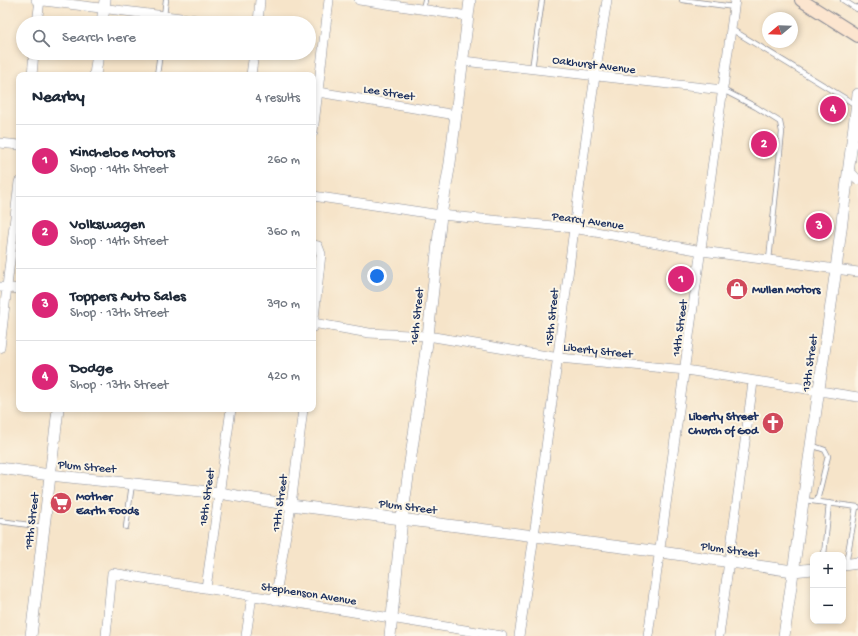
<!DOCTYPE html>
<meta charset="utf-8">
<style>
:root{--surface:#fff;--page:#f6f6f7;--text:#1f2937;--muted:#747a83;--line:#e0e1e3;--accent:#db2777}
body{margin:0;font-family:"Gochi Hand",sans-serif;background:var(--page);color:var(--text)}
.controls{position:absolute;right:12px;bottom:12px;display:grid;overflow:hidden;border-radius:8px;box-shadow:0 2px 6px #0003}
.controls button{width:36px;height:36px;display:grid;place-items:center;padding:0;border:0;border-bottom:1px solid var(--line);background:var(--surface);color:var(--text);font:20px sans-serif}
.compass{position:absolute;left:762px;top:12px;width:36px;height:36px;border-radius:50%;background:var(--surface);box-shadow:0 2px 6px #0003;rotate:251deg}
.you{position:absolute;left:377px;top:276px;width:14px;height:14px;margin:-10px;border:3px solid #fff;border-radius:50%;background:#1a73e8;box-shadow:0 0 0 6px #1a73e833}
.badge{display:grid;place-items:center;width:26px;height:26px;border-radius:50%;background:var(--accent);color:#fff;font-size:13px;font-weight:700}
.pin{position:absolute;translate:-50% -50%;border:2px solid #fff;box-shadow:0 1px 4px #0006}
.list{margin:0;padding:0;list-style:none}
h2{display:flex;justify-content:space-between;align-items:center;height:52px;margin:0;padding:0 16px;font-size:17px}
h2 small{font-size:13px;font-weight:400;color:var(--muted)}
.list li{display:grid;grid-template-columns:26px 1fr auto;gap:12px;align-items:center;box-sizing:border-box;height:72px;padding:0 16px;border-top:1px solid var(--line)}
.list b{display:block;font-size:15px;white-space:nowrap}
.list p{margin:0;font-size:13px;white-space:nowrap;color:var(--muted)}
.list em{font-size:13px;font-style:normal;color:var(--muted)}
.icon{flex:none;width:22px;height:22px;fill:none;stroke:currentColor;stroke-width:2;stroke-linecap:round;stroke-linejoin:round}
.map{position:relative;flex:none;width:858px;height:636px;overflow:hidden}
.search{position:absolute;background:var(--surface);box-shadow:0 2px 6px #0003;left:16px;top:16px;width:300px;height:44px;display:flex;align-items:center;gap:10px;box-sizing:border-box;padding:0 14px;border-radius:22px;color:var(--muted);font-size:15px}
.panel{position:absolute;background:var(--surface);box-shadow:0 2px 6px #0003;left:16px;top:72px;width:300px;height:340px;border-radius:8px}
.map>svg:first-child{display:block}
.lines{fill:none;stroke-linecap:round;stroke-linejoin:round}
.service-casing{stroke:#888a94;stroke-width:6}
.minor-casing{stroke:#888a94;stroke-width:10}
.tertiary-casing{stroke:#888a94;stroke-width:12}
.secondary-casing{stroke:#888a94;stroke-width:14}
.service{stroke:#fff;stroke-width:4.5}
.minor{stroke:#fff;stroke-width:9}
.tertiary{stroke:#fff;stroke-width:11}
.secondary{stroke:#fce5cf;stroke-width:12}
.labels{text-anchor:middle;stroke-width:4;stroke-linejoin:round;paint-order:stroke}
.street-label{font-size:12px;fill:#1b2f5e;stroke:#fcf5e5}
.poi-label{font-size:12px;font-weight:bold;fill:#1b2f5e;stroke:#fcf5e5;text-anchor:start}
</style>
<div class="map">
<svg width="858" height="636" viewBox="0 0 858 636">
<rect width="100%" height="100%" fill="#fcf5e5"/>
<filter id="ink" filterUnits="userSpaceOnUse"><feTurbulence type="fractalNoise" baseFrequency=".025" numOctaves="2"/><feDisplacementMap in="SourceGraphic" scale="8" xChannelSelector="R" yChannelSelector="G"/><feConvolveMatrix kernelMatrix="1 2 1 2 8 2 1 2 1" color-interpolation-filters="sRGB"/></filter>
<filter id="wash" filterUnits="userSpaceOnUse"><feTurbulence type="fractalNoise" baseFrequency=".012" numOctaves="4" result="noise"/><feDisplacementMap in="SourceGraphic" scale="16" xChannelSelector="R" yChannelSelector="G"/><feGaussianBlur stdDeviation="0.9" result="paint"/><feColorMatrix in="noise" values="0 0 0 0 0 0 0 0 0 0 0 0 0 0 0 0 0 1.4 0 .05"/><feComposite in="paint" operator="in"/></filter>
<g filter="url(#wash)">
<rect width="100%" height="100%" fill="#f6e4c9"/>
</g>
<g filter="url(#ink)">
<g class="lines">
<g class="service-casing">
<path id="service" d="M682,0L734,7
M843,0L857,9L858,7
M423,9L425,0
M163,23L166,0
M731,29L856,105
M532,69L542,0
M157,75L160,53
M723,90L756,107L780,122L782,132L769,260
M811,445L825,450L828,456L817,501
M804,500L858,507
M0,521L44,527
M126,527L132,484
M824,555L829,503
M846,564L856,507"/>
</g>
<g class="minor-casing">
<path id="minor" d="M36,0L221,23
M359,0L468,16
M37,23L40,0
M258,23L260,0
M463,61L723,90
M32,75L34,53
M251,75L254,53
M318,92L456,115
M313,132L329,0
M0,143L19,145
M848,169L858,180
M313,196L441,215L573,228L702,251L858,272
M313,245L318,246L321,254L313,327
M0,287L19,289
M313,323L369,333L428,336L559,358L686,370L858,397
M0,348L19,182
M206,588L231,409
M275,600L291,505L303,409
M106,636L112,573L502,636
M246,636L252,596
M519,636C553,425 572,211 607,0
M648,636L735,0
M719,636L753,382"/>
</g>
<g class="tertiary-casing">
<path id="tertiary" d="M102,23L105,0
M95,75L98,53
M0,468L50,475L219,493L291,505L661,552L793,571L813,569
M843,565L858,563
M31,636L58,409
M390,636L402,519L428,336L441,215L450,163L470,0
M784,636L836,269L858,94"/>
</g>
<g class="secondary-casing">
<path id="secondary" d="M801,0L858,36"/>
</g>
<use href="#service" class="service"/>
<use href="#minor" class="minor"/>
<use href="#tertiary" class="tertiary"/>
<use href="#secondary" class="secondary"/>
</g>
</g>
<defs>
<g id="shop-disc" transform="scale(1.15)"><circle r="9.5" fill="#d1495b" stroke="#fcf5e5"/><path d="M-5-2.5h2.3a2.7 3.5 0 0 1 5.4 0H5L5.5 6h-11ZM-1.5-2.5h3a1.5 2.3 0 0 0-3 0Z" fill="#fff"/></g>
<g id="church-disc" transform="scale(1.15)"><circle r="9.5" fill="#d1495b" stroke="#fcf5e5"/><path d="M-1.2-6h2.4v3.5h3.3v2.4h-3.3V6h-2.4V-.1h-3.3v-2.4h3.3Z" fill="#fff"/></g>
<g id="supermarket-disc" transform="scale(1.15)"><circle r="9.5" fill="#d1495b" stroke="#fcf5e5"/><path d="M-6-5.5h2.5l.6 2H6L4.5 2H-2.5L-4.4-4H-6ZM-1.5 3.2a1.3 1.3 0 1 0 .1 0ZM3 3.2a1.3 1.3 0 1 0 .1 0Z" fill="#fff"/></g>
</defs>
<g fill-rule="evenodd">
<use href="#shop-disc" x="737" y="289"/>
<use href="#church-disc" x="773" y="423"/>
<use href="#supermarket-disc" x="61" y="503"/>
</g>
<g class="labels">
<g class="street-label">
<text transform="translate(594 64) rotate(7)" y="4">Oakhurst Avenue</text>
<text transform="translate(389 92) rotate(9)" y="4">Lee Street</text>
<text transform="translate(588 220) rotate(8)" y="4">Pearcy Avenue</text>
<text transform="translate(416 316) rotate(-84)" y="4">16th Street</text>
<text transform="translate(551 317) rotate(-84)" y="4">15th Street</text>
<text transform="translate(679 328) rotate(-82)" y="4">14th Street</text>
<text transform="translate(598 350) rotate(6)" y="4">Liberty Street</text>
<text transform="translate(809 363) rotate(-82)" y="4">13th Street</text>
<text transform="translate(87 466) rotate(5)" y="4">Plum Street</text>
<text transform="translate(206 497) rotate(-82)" y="4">18th Street</text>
<text transform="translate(279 503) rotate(-82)" y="4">17th Street</text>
<text transform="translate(408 506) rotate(7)" y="4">Plum Street</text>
<text transform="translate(31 521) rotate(-83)" y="4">19th Street</text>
<text transform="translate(730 549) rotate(8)" y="4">Plum Street</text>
<text transform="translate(309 593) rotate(9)" y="4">Stephenson Avenue</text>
</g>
<g class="poi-label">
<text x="752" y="293">Mullen Motors</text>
<text x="758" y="420" text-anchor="end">Liberty Street<tspan x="758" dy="14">Church of God</tspan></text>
<text x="76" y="500">Mother<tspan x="76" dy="14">Earth Foods</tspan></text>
</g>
</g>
</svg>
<div class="controls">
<button>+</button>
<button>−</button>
</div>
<svg class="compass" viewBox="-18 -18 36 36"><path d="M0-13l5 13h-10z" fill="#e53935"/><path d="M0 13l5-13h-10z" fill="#747a83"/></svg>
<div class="you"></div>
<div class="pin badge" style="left:681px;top:279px">1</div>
<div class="pin badge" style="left:764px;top:144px">2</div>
<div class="pin badge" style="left:819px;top:226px">3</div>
<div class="pin badge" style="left:833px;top:109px">4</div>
<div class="search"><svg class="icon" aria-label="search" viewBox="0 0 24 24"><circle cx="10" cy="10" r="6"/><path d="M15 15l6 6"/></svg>Search here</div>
<section class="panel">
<h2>Nearby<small>4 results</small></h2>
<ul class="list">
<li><span class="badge">1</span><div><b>Kincheloe Motors</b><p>Shop · 14th Street</p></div><em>260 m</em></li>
<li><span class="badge">2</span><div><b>Volkswagen</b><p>Shop · 14th Street</p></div><em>360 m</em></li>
<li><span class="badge">3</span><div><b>Toppers Auto Sales</b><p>Shop · 13th Street</p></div><em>390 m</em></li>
<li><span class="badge">4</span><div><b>Dodge</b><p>Shop · 13th Street</p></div><em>420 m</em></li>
</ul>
</section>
</div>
